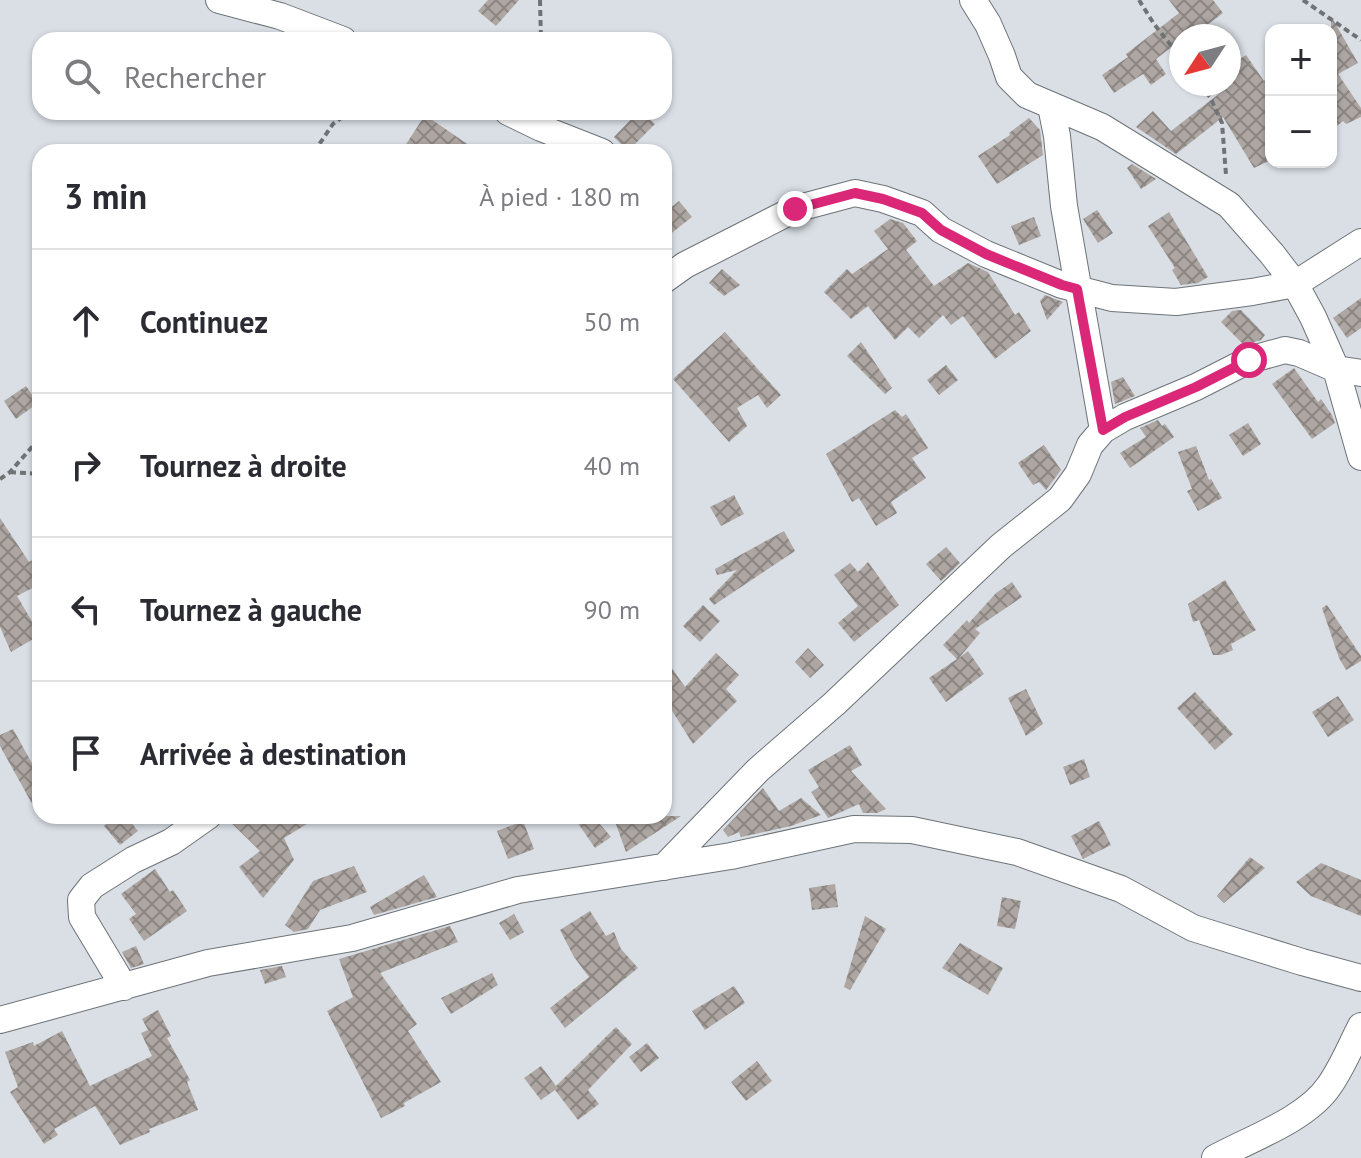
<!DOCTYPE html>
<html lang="fr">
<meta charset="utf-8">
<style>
:root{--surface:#fff;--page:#f7f7f7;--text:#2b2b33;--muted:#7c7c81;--line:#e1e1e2}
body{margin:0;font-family:"PT Sans",sans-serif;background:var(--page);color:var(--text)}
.controls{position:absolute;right:24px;top:24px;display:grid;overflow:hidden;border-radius:16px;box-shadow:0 2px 6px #0004}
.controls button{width:72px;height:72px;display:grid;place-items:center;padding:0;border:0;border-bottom:2px solid var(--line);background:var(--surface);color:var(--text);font:40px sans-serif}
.compass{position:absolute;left:1169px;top:24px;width:72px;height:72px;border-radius:50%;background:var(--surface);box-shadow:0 2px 6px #0004;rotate:234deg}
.stop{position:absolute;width:24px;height:24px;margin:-18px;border:6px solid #db2777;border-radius:50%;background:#fff}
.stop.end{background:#db2777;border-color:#fff;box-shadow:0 2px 8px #0008}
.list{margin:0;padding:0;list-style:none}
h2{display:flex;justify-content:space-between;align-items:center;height:104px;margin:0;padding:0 32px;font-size:34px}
h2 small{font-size:26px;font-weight:400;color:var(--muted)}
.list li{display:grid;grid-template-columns:52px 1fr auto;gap:24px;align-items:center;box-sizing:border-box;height:144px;padding:0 32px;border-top:2px solid var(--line)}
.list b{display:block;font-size:30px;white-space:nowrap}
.list em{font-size:26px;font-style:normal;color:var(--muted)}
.icon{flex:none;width:44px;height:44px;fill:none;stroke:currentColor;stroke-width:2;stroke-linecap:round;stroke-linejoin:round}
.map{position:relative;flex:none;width:1361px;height:1158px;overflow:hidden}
.search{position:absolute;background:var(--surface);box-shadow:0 2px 6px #0004;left:32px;top:32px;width:640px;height:88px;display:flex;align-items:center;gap:20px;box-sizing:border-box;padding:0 28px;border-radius:24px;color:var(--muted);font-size:30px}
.panel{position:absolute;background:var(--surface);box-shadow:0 2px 6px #0004;left:32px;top:144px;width:640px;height:680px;border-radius:24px}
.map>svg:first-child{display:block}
.building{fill:url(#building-cross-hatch)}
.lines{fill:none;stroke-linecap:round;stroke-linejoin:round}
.minor-casing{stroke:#6d7377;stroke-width:28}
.path{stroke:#6f7376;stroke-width:4;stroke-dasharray:6 4;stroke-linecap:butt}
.minor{stroke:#fff;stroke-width:26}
.route{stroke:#db2777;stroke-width:10}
</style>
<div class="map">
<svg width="1361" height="1158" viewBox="0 0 1361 1158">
<defs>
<pattern id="building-cross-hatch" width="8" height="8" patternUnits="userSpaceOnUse" patternTransform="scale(2)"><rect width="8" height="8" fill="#ada6a2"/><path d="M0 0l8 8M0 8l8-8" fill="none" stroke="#8c8683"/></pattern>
</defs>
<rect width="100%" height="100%" fill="#d9dfe5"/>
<path class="building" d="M488,0H519L496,26L478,11Z
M1169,0H1213L1223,13L1195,34L1193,31L1186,36H1181V40L1156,59L1166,74L1151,85L1143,74L1114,93L1102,75L1128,57L1126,54L1179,13Z
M1331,16L1358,63L1338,74L1361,108V117L1346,124L1343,121L1331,131Z
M1246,55L1264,81L1271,77V160L1254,168L1223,117L1176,154L1136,127L1153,111L1171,131L1229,86V66Z
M638,112H643L655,124L628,151L614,137Z
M425,115L479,152H401Z
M1029,118L1040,130L1043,155L997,184L978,156L1010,135L1009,133Z
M1132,164L1156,179L1141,189L1127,168Z
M679,201L692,217L664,239V213Z
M1097,210L1113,233L1098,243L1083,219Z
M1169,212L1208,277L1198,283L1181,285L1172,270L1175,268L1148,226Z
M1034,217L1041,236L1019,245L1011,226Z
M890,219L903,223L917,241L906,250L934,286L968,263L988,272L1015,315L1019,312L1031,331L995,359L963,316L951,325L943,315L919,338L908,327L895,340L868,306L851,319L824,292L847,269L852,274L888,249L874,231Z
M722,269L740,285L724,296L709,283Z
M1045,295L1063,302L1047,320L1040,301Z
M1361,298V328L1347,338L1333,318Z
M1241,310L1265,335L1261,340L1244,345L1221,322L1232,311Z
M725,332L781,395L767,408L758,395L737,408L747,426L729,442L673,379Z
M861,342L892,388L885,394L847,356Z
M946,365L958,380L939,395L927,380Z
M1294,368L1318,402L1321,399L1332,415L1335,423L1312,439L1272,384Z
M1123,377L1135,396L1115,404L1111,382Z
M26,386L38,403L16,419L4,401Z
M895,410L902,417L906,414L928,448L912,458L926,478L891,502L897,513L876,526L859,498L852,502L826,454Z
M1158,420L1162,426L1165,424L1174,437L1130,468L1120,453L1146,437L1140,428Z
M1248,423L1261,444L1243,456L1229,435Z
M1044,445L1061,470L1046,490L1039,482L1033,485L1018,463Z
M1196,446L1209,480L1211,479L1222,498L1198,511L1187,491L1192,489L1178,452Z
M734,495L744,514L721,526L710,507Z
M0,518L29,562L40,556V584L17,596L40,635L11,652L0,627Z
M784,531L795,551L714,605L709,599L737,570L717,575L715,569Z
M946,547L960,563L941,581L926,564Z
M868,562L899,605L854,642L838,623L858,606L834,575L850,563L858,572Z
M1225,580L1256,630L1231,644L1233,650L1221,655H1213L1199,620L1193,622L1188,604Z
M1012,582L1022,597L975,629L980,633L959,658L968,651L984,674L946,702L929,678L957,659L943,645L967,620L969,623L996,593Z
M703,605L720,621L700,642L683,626Z
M1327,605L1361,656V661L1346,670L1339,658L1322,608Z
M808,648L824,665L810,678L795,662Z
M716,653L739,675L726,689L737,701L693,744L664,698V657L685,687Z
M1026,689L1043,724L1026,736L1008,698Z
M1195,692L1233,734L1215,750L1177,708Z
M1338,696L1354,720L1328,737L1312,712Z
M13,729L40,778V818L0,746V735Z
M850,745L862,765L851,771L886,809L877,813H863L859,804L828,818L811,792L819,787L808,770Z
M1084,759L1090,777L1070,785L1063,767Z
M763,788L779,811L801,798L821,815L791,826L741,837L739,832L728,837L723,830Z
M116,816H126L138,831L120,845L104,826Z
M224,816H248L255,823L271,816H320L284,838L294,860L263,898L239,867L260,851Z
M573,816H593L611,837L595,848Z
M613,816H681L626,852Z
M523,821L534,849L508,859L497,831Z
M1099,821L1111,845L1083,859L1071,836Z
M1250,857L1265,868L1224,903L1217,896Z
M1321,863L1361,880V916L1311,896L1296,882Z
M354,866L367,892L320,910L308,929L294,932L285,925L313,881Z
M155,869L170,892L173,890L187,911L144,941L129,919L136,914L121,894Z
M424,875L437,897L374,915L370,907Z
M835,884L838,907L812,910L809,888Z
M1002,897L1021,901L1015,929L997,926Z
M590,911L606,936L614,932L621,949L638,968L565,1028L550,1008L589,977L574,957L560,930Z
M514,914L524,932L510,940L499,923Z
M865,916L886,929L850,990L844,987Z
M450,926L458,942L380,973L417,1024L408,1031L441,1082L404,1103L405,1106L381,1118L327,1011L353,997L339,959Z
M960,943L1003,968L988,995L942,968Z
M136,946L144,964L131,968L122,952Z
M282,966L286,977L265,984L260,970Z
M492,973L498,985L451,1014L441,998Z
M734,986L745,1003L705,1030L692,1011Z
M158,1010L171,1036L167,1038L190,1080L187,1082L198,1110L149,1129L150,1132L120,1145L95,1106L54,1129L58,1135L44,1144L10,1092L18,1087L5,1052L33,1042L34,1046L62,1031L90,1086L152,1056L141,1033L148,1030L142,1019Z
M616,1027L632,1044L588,1090L599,1104L578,1120L555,1090L541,1100L524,1078L541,1066L556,1086Z
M647,1043L659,1058L641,1072L629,1057Z
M757,1061L772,1081L746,1101L731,1082Z"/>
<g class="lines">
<g class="minor-casing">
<path id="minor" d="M219,0L280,16L343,40
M1051,106L1057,136L1064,206L1103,430
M508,112L541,128L602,152
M1361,242L1295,284L1313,317L1336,369L1361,457
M664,280L685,265L795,209L855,193L883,199L922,213L941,230L986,254L1062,285L1112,298L1176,302L1252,292L1295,284L1272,254L1229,205L1102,127L1027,95L1009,77L1002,56L988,24L973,0
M664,867L758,770L834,704L1001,546L1060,499L1078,474L1090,445L1103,430L1125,417L1196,387L1249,360L1285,350L1299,353L1336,369L1361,373
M124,987L82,917L81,900L92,886L133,860L171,842L208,816
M0,1020L208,963L352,938L518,890L731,856L854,829L912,830L1017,852L1121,889L1193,928L1302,962L1361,978
M1215,1158C1250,1139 1307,1119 1329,1086C1342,1068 1351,1045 1361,1026"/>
</g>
<path class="path" d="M540,0L541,40
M1139,0L1154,24L1181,58
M1303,0L1361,40
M1200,84L1210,97L1222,123L1226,175
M314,152L333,124L349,112
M10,472L40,474
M0,479L10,472L40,438"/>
<use href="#minor" class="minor"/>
</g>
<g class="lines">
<path class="route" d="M795,209L855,193L883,199L922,213L941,230L986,254L1062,285L1077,289L1103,430L1125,417L1196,387L1249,360"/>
</g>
</svg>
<div class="controls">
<button>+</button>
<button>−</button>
</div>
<svg class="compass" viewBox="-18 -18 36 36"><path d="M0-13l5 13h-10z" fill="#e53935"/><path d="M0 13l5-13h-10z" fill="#7c7c81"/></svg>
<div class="stop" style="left:1249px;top:360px"></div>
<div class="stop end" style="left:795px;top:209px"></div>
<div class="search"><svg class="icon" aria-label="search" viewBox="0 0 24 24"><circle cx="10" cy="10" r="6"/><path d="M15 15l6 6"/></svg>Rechercher</div>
<section class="panel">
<h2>3 min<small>À pied · 180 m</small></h2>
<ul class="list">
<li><svg class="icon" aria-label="ahead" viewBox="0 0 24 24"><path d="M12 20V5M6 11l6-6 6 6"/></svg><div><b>Continuez</b></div><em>50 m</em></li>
<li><svg class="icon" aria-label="right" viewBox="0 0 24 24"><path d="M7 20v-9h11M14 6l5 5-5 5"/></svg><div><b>Tournez à droite</b></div><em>40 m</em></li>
<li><svg class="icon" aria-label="left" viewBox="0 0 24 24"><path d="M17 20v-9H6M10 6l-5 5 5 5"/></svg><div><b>Tournez à gauche</b></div><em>90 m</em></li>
<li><svg class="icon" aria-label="arrive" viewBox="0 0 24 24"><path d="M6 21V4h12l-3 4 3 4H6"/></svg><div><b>Arrivée à destination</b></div></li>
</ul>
</section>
</div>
